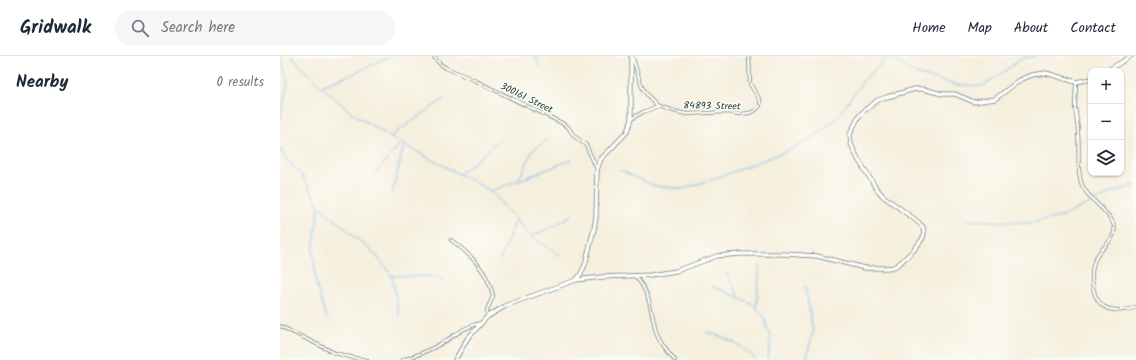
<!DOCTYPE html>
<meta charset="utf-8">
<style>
:root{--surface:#fff;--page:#f6f6f7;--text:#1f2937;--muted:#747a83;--line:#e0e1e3}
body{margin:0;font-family:Kalam,sans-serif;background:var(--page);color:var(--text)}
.controls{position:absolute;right:12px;top:12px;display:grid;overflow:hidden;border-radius:8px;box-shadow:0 1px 3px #0004}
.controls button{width:36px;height:36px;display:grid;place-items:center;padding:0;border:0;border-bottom:1px solid var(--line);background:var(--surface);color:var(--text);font:20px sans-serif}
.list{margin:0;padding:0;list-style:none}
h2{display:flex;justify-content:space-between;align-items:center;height:52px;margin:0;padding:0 16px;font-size:17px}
h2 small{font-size:13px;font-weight:400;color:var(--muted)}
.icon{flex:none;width:22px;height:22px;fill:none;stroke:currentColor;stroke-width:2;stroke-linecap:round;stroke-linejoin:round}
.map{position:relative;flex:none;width:856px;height:304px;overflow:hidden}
header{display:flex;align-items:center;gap:24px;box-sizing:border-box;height:56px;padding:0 20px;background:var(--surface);border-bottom:1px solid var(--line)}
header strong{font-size:19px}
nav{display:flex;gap:22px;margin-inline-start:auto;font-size:14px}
.search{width:280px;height:36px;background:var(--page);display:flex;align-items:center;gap:10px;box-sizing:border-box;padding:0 14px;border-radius:22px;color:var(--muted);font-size:15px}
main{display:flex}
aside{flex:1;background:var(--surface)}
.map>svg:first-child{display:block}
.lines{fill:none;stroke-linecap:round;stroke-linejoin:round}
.stream{stroke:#78b7ec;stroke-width:1}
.minor-casing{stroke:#6a7b6f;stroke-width:4}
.tertiary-casing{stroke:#6a7b6f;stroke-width:5}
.minor{stroke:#fff;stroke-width:2.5}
.tertiary{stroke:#fff;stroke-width:3.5}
.labels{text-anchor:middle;stroke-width:3.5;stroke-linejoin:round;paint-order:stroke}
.street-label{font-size:10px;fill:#1f3d34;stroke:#fdfcf7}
</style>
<header>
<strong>Gridwalk</strong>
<div class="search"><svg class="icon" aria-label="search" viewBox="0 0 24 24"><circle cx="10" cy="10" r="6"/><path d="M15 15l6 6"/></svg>Search here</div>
<nav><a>Home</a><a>Map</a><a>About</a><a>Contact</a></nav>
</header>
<main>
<aside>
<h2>Nearby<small>0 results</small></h2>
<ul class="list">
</ul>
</aside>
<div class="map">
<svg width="856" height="304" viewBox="0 0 856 304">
<rect width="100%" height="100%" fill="#fdfcf7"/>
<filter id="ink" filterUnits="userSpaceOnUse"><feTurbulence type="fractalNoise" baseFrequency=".025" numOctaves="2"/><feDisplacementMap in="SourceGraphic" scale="8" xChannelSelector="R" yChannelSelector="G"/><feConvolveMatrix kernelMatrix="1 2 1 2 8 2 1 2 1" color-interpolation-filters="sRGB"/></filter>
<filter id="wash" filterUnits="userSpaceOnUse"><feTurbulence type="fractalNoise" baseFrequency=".012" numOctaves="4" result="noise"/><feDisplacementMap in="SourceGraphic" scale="16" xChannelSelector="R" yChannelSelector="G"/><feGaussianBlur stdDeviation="0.9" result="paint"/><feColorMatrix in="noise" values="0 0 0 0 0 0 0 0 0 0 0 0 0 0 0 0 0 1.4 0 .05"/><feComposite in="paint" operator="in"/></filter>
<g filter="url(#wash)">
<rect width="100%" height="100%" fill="#f5efdd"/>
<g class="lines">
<path class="stream" d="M0,0L8,25L0,64
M11,0L36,26L72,57L115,84L211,135L251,181L282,200
M256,0L259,10
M606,0L636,18L677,29L703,30L743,2L756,0
M42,30L72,18L109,1
M110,81L165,42
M0,91L3,99L23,121L39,150L95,198L112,220L119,260
M340,114L374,130L402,133L434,123L512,93L527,86L543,74L556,63L582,26L608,1
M95,118L120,88
M179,118L198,103L220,83
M239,123L253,94L268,84
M211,135L291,104
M112,138L124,90
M39,151L33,195L36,227L47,264
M687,164L749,167L781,161L833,136L856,129
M252,180L274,170L292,159
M220,204L236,164
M852,206L856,202
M446,217L460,242
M113,220H145L164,223
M432,230L471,247L483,259L491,281L488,304
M525,230L533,275L526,304
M476,252L480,209
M426,276C446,282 463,288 476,304
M240,303L241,304"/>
</g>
</g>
<g filter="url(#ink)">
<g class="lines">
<g class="minor-casing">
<path id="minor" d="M153,0L160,8L166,12L194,24L282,67L288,71L294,80L306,89L317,113
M352,0L362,31L367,39L378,50
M796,26C796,34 795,42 795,51C796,60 798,69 798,78C800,94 796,114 802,129C808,144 830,155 834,170C837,183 823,190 817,200C810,211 811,227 815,239C818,246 822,251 829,253C839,255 847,255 856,251
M351,63L363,56L378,50L397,56L407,58L447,56L460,58L470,57L476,54L480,49V44L470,28L469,0
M171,184C191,199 208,215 213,240L207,254V261
M355,220C372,239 370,256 377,278C381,288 388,296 395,304
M0,270L55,297L74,302L87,304
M122,304C136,300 150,294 162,287C176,279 185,270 201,267"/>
</g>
<g class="tertiary-casing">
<path id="tertiary" d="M827,15L851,0
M296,224L322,221L370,219L396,215L437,200L460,198H504L537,200L585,212H607L614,211L620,207L634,194L643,182L644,177L643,171L637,165L603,140L596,132L578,103L571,88L570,78L579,60L585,54L598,44L607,41L635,33H643L662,38H675L694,46L715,43L740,24L752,19L766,17L796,26L811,23
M175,304L187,283L207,261L227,249L296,224L300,219L305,209L314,173L316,161L317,114L321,103L347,76L351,63V0"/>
</g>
<use href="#minor" class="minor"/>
<use href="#tertiary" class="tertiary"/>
</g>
</g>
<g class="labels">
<g class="street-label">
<text transform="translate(247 41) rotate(26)" y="4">300161 Street</text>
<text transform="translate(432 49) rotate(1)" y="4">84893 Street</text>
</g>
</g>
</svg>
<div class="controls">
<button>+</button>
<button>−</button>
<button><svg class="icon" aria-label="layers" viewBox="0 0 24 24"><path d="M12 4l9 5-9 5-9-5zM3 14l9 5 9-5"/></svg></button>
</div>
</div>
</main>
